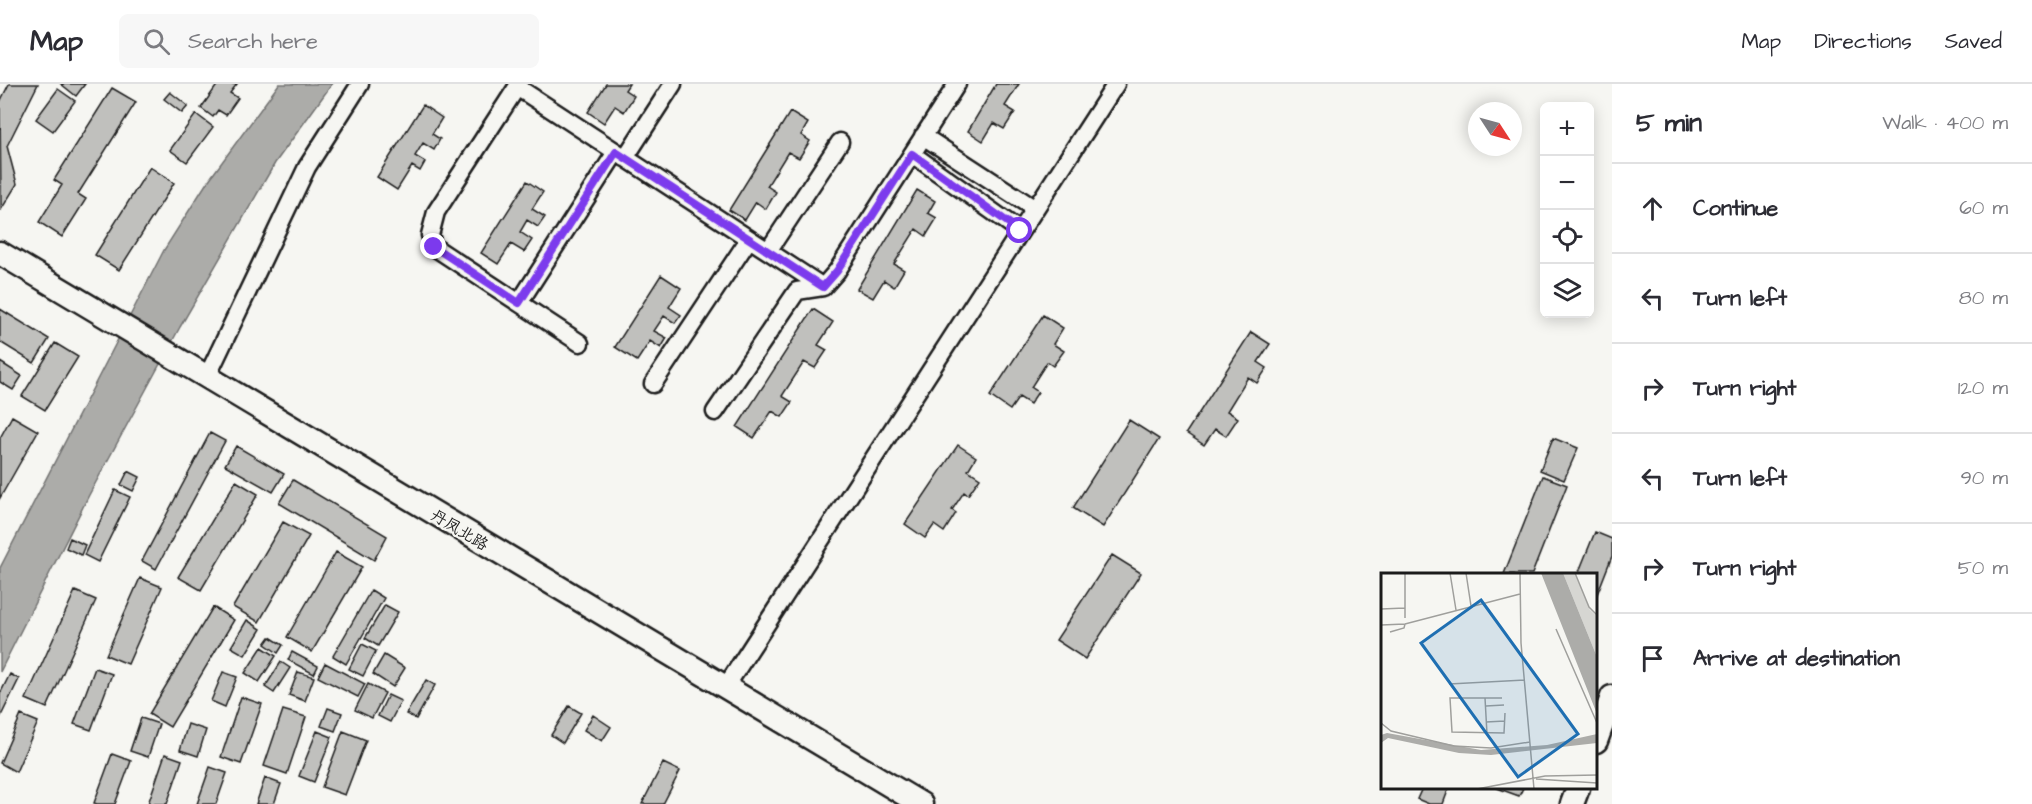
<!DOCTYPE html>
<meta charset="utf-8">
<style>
:root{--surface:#fff;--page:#f7f7f7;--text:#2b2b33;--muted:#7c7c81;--line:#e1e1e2}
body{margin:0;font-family:"Architects Daughter","LXGW WenKai TC",sans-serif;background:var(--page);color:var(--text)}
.controls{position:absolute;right:18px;top:18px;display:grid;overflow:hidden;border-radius:9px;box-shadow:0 3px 15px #0003}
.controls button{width:54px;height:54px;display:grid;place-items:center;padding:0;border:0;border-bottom:2px solid var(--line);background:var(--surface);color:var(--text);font:30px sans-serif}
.compass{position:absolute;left:1468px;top:18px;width:54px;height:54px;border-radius:50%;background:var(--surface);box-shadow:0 3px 15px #0003;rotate:126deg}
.stop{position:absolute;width:18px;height:18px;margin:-14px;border:4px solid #7c3aed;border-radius:50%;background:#fff}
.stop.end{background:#7c3aed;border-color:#fff;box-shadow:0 2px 6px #0008}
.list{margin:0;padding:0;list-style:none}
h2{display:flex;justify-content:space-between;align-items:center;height:78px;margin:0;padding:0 24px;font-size:26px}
h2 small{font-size:20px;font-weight:400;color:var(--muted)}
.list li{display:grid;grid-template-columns:39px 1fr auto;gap:18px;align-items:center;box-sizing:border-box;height:90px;padding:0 24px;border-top:2px solid var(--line)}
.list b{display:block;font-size:22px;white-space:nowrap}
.list em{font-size:20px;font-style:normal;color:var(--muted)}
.icon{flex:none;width:33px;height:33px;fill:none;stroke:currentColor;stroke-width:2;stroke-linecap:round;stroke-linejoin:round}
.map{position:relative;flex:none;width:1612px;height:720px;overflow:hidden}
header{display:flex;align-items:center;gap:36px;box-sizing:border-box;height:84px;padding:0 30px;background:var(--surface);border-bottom:2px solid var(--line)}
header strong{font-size:28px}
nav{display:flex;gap:33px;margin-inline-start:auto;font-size:21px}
.search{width:420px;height:54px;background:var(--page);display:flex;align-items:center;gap:15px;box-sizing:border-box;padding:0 21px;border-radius:9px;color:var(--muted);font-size:22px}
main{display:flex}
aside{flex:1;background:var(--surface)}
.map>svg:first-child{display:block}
.water{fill:#acaca9;stroke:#727271;stroke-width:1.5}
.building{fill:#c0c0bd;stroke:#1c1c1c;stroke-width:1.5}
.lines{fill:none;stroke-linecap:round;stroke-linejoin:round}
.minor-casing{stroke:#1c1c1c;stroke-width:21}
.secondary-casing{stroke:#1c1c1c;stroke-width:27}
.minor{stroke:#f6f6f2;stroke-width:16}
.secondary{stroke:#f6f6f2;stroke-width:22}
.route{stroke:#7c3aed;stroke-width:8}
.labels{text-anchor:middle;stroke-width:4.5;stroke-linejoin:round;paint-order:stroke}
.street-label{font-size:16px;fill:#1c1c1c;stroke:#f6f6f2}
.inset-road{fill:none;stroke:#9f9f9c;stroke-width:1.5}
.view{fill:#1f6fb2;fill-opacity:0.15;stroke:#1f6fb2;stroke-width:3}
.inset-edge{fill:none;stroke:#1c1c1c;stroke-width:3}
</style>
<header>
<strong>Map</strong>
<div class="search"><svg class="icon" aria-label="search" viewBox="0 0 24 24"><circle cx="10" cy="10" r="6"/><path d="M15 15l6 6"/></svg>Search here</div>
<nav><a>Map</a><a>Directions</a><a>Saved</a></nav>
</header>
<main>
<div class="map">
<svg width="1612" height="720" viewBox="0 0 1612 720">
<rect width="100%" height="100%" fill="#f6f6f2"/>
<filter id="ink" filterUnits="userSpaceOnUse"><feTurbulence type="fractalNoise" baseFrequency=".0167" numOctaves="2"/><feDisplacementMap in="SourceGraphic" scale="12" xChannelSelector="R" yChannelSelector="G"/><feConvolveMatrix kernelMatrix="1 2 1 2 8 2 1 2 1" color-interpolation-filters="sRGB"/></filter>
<g filter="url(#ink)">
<path class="water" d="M279,0H332L275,79L180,243L89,411L0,588V484L164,166L206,100Z"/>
<path class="building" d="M9,0H38L7,62L17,100L1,126L0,18Z
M61,0H85L76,12Z
M218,0H237L230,9L238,14L226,31L218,26L213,33L201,24Z
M606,0H629L625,6L634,12L624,28L615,22L604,39L588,28Z
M996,0H1019L1005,22L1015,28L1004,45L994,39L983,57L968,47Z
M112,4L136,18L78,110L86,115L62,153L39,138L62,101L54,96Z
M58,5L75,17L53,47L36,35Z
M170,8L188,22L182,29L164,15Z
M423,21L442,34L432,50L440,55L434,66L423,59L415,72L425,78L420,87L412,82L397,106L377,93Z
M790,28L808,39L801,51L810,57L799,74L788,68L767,102L776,108L766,125L756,118L745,136L729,126Z
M196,30L213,43L187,78L170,66Z
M150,83L174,99L119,186L95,171Z
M527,97L543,108L532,125L545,133L538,143L527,136L520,148L532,156L524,168L511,160L498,180L481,169Z
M917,106L935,117L928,129L937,134L926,152L916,145L894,180L904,186L894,203L884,196L873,214L857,205Z
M661,191L681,204L669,223L681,231L675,239L664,232L654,247L667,254L661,264L650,257L637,277L615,263Z
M0,225L49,255L34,279L0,258Z
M813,225L833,238L818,261L827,266L815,284L804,278L782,312L792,318L782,333L772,327L754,354L737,343Z
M1043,231L1063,244L1053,260L1064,267L1053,282L1047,278L1031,303L1038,308L1030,320L1019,313L1010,326L990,312Z
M1251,248L1270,260L1258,278L1267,284L1257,299L1248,293L1227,327L1238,334L1226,352L1215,345L1204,361L1186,349Z
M55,259L78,273L45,326L22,312Z
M0,278L22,292L13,306L0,298Z
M12,332L38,347L0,414V354Z
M1129,336L1159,355L1103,443L1073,424Z
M210,349L225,357L156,485L142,477Z
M1553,354L1578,364L1564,396L1540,386Z
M958,361L976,373L968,386L980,394L968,411L964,408L952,426L956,429L944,448L934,441L925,454L905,440Z
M236,362L284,390L273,408L225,381Z
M128,387L140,393L133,407L121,401Z
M1543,392L1567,401L1532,490H1504Z
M293,396L387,452L374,476L279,419Z
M236,397L258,410L201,506L178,493Z
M115,406L130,413L98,478L84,471Z
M283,438L309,452L259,538L233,523Z
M1595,448L1612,455V472L1596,513V490H1578Z
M70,454L85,461L81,471L66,464Z
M336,468L362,483L312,568L287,553Z
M1112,471L1141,489L1085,575L1056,556Z
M140,494L162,503L128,580L106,571Z
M371,506L384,514L346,580L333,572Z
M75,507L96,516L47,624L26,615Z
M385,521L398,528L378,562L365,554Z
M213,523L234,536L170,643L149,630Z
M247,536L261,545L245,571L231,563Z
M270,553L283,561L278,569L265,560Z
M362,560L376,567L363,592L349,585Z
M262,563L276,572L259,598L245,589Z
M292,568L318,582L314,590L288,576Z
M384,571L405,584L393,603L373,590Z
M281,578L290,584L274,609L265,603Z
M325,579L365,600L358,613L318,593Z
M95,584L112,590L91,646L74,640Z
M223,588L237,593L225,623L211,617Z
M298,588L314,593L305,617L289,611Z
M10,590L19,595L0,634V610Z
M426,596L435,601L416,635L406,630Z
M368,600L385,609L372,634L355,626Z
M388,611L401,617L390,638L378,632Z
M241,613L262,620L241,680L221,673Z
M569,622L581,629L563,659L551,651Z
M328,624L342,629L335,647L321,642Z
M283,626L306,633L287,690L264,682Z
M21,631L38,638L16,688L0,679Z
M593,631L611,643L602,657L584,646Z
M141,634L159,640L148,673L130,667Z
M188,640L206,646L198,672L180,666Z
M317,647L332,653L314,698L299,692Z
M343,647L366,656L345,711L322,703Z
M112,670L131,677L115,720H97L94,719Z
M165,670L182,676L167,720H148Z
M663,679L680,687L663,720H642Z
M210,683L227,689L216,720H197Z
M265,694L281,700L274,720H256Z
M1422,704H1449L1443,720H1429L1417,715Z
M1497,704H1523L1519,712Z"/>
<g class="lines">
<g class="minor-casing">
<path id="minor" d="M519,0L436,128L430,151L434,163L580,259
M517,3L823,203
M923,52L1035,125
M912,70L1020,147
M625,74L673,0
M768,167L840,58
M519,219L616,68
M207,293L307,83L360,0
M653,300L749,155
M715,328L797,207L823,203L837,187L957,0
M725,604L1116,0"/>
</g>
<g class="secondary-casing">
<path id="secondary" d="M0,169L921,720
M1596,657L1612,613
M1572,720L1578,704"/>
</g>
<use href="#minor" class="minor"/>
<use href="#secondary" class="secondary"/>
</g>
</g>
<g class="lines" filter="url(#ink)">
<path class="route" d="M434,163L519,219L616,68L823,203L837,187L912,70L1020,147"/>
</g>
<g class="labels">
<g class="street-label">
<text transform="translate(460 445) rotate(31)" y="6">丹凤北路</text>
</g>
</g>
<g transform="translate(1381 489)">
<rect width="216" height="216" fill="#f6f6f2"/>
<path d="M182,0H194L209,37L216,43V84Z" fill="#d6d6d2"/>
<path d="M160,0H182L216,84V141ZM6,160L100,177L166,172L216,161V170L110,182L78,180L7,165L0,170V162Z" fill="#acaca9"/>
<path class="inset-road" d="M24,0V45M69,0L75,37M85,0L90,33M139,0L140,70L153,216M194,0L208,34L216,42M0,36L24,35M0,52L24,51L139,21M175,56L216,150M9,59L23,55L24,51M68,111L144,107M104,125L106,161M121,125H69L71,159L123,160L124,140M105,133L123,132M105,149L124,148M0,150L10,158L73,173L110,175L149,169M155,206L216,210M96,216L164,203L216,202"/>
<path class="view" d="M100,27L197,161L137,204L40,70Z"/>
<rect width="216" height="216" class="inset-edge"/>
</g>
</svg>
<div class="controls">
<button>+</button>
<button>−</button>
<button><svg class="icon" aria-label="locate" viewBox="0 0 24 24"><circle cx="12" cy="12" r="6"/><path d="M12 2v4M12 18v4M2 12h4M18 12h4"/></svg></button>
<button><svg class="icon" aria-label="layers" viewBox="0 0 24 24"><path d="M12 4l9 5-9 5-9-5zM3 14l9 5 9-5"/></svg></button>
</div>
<svg class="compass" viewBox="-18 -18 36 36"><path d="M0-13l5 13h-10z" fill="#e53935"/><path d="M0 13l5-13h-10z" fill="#7c7c81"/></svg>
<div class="stop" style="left:1020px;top:147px"></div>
<div class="stop end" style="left:434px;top:163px"></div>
</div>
<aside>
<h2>5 min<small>Walk · 400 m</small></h2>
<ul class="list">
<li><svg class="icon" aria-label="ahead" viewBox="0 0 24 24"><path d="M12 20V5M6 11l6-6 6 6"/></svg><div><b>Continue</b></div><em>60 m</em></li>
<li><svg class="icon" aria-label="left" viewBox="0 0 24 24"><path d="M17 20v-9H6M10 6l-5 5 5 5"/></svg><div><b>Turn left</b></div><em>80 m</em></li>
<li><svg class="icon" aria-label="right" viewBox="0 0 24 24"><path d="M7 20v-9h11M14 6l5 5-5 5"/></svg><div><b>Turn right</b></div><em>120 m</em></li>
<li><svg class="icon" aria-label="left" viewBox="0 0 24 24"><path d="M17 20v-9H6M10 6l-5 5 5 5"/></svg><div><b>Turn left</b></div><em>90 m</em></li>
<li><svg class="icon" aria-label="right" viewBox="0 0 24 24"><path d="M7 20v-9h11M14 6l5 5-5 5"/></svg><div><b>Turn right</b></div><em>50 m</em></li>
<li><svg class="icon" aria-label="arrive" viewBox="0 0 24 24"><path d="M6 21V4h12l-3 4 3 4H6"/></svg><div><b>Arrive at destination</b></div></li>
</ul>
</aside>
</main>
